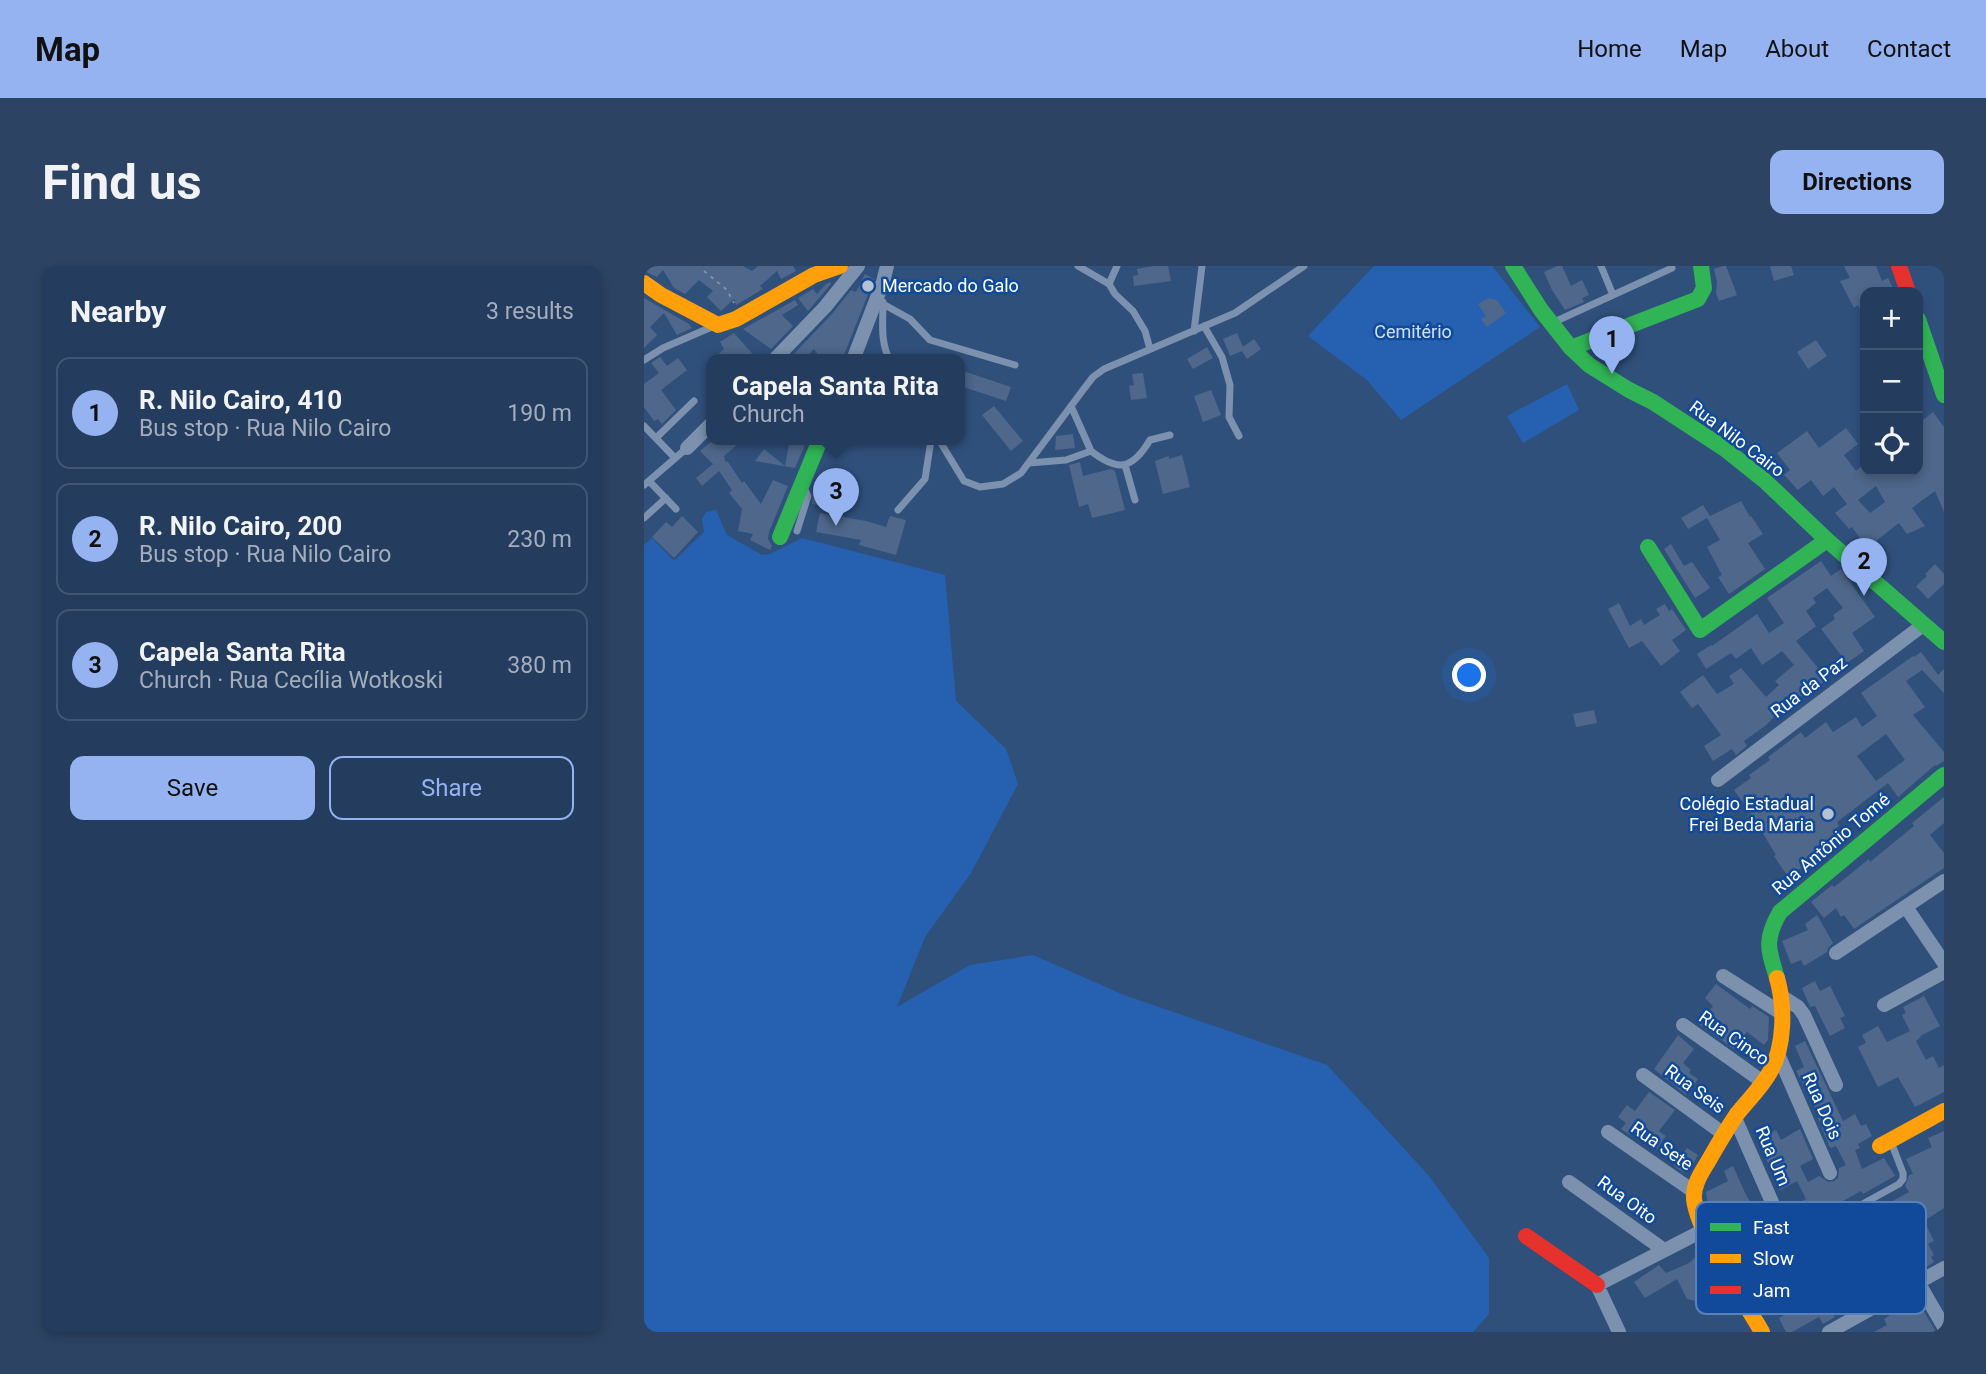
<!DOCTYPE html>
<meta charset="utf-8">
<style>
:root{--surface:#243c5d;--page:#2c4363;--text:#f1f3f6;--muted:#a3adbc;--line:#415672;--accent:#95b2f1}
body{margin:0;font-family:Roboto,sans-serif;background:var(--page);color:var(--text)}
.controls{position:absolute;right:21px;top:21px;display:grid;overflow:hidden;border-radius:14px;box-shadow:0 4px 10px #0003}
.controls button{width:63px;height:63px;display:grid;place-items:center;padding:0;border:0;border-bottom:2px solid var(--line);background:var(--surface);color:var(--text);font:35px sans-serif}
.you{position:absolute;left:826px;top:410px;width:24px;height:24px;margin:-18px;border:5px solid #fff;border-radius:50%;background:#1a73e8;box-shadow:0 0 0 10px #1a73e833}
.badge{display:grid;place-items:center;width:46px;height:46px;border-radius:50%;background:var(--accent);color:#111;font-size:23px;font-weight:700}
.pin{position:absolute;translate:-50% -58px;filter:drop-shadow(0 2px 4px #0008)}
.pin::after{content:'';position:absolute;top:37px;width:24px;height:21px;background:inherit;clip-path:polygon(0 0,100% 0,50% 100%)}
.popup{position:absolute;left:62px;top:88px;width:259px;height:91px;box-sizing:border-box;display:grid;place-content:center;border-radius:14px;background:var(--surface);filter:drop-shadow(0 2px 5px #0005);font-size:23px;white-space:nowrap;color:var(--muted)}
.popup b{font-size:26px;color:var(--text)}
.popup::after{content:'';position:absolute;left:50%;top:100%;margin-left:-14px;border:14px solid transparent;border-top-color:var(--surface)}
.list{margin:0;padding:0;list-style:none}
h2{display:flex;justify-content:space-between;align-items:center;height:91px;margin:0;padding:0 28px;font-size:30px}
h2 small{font-size:23px;font-weight:400;color:var(--muted)}
.list li{display:grid;grid-template-columns:46px 1fr auto;gap:21px;align-items:center;box-sizing:border-box;height:112px;margin:0 14px 14px;padding:0 14px;border:2px solid var(--line);border-radius:14px}
.list b{display:block;font-size:26px;white-space:nowrap}
.list p{margin:0;font-size:23px;white-space:nowrap;color:var(--muted)}
.list em{font-size:23px;font-style:normal;color:var(--muted)}
.actions{display:flex;gap:14px;padding:21px 28px}
.actions a{flex:1;padding:16px 0;border:2px solid var(--accent);border-radius:14px;text-align:center;font-size:24px;color:var(--accent)}
.actions .main{background:var(--accent);color:#111}
.icon{flex:none;width:38px;height:38px;fill:none;stroke:currentColor;stroke-width:2;stroke-linecap:round;stroke-linejoin:round}
.map{position:relative;flex:none;width:1300px;height:1066px;overflow:hidden;border-radius:14px}
header{display:flex;align-items:center;gap:42px;box-sizing:border-box;height:98px;padding:0 35px;background:var(--accent);color:#111}
header strong{font-size:33px}
nav{display:flex;gap:38px;margin-inline-start:auto;font-size:24px}
.intro{display:flex;align-items:center;justify-content:space-between;box-sizing:border-box;height:168px;padding:0 42px}
h1{margin:0;font-size:49px}
.button{padding:18px 32px;border-radius:14px;background:var(--accent);color:#111;font-size:24px;font-weight:700}
main{display:flex;gap:42px;padding:0 42px}
aside{flex:1;background:var(--surface);border-radius:14px;box-shadow:0 4px 10px #0003}
.map>svg:first-child{display:block}
.green{fill:#2661b1}
.building{fill:#4e678a;fill-rule:evenodd}
.lines{fill:none;stroke-linecap:round;stroke-linejoin:round}
.path{stroke:#7b91ad;stroke-width:2;stroke-dasharray:3.5 5;stroke-linecap:butt}
.lane{stroke:#7b91ad;stroke-width:7}
.street{stroke:#7b91ad;stroke-width:14}
.fast{stroke:#30b455;stroke-width:16}
.slow{stroke:#ff9f0a;stroke-width:16}
.jam{stroke:#e5322d;stroke-width:16}
.poi-dot{fill:#b7c2d1;stroke:#114a9b;stroke-width:2.5}
.labels{text-anchor:middle;stroke-width:5;stroke-linejoin:round;paint-order:stroke}
.poi-label{font-size:18px;fill:#fff;stroke:#114a9b;text-anchor:start}
.park-label{font-size:18px;fill:#cee2fe;stroke:#114a9b}
.street-label{font-size:18px;fill:#fff;stroke:#114a9b}
.key{fill:#114a9b;stroke:#5880b9;stroke-width:2}
.key-label{font-size:19px;fill:#fff}
</style>
<header>
<strong>Map</strong>
<nav><a>Home</a><a>Map</a><a>About</a><a>Contact</a></nav>
</header>
<div class="intro"><h1>Find us</h1><a class="button">Directions</a></div>
<main>
<aside>
<h2>Nearby<small>3 results</small></h2>
<ul class="list">
<li><span class="badge">1</span><div><b>R. Nilo Cairo, 410</b><p>Bus stop · Rua Nilo Cairo</p></div><em>190 m</em></li>
<li><span class="badge">2</span><div><b>R. Nilo Cairo, 200</b><p>Bus stop · Rua Nilo Cairo</p></div><em>230 m</em></li>
<li><span class="badge">3</span><div><b>Capela Santa Rita</b><p>Church · Rua Cecília Wotkoski</p></div><em>380 m</em></li>
</ul>
<div class="actions"><a class="main">Save</a><a>Share</a></div>
</aside>
<div class="map">
<svg width="1300" height="1066" viewBox="0 0 1300 1066">
<rect width="100%" height="100%" fill="#30507c"/>
<path class="green" d="M730,0H848L896,61L757,154L723,114L664,70Z
M923,118L935,144L879,177L863,150Z
M72,244L83,269L118,289L126,288L158,272L301,309L312,435L362,483L374,518L327,607L281,671L253,741L326,699L389,689L480,729L683,799L785,910L845,992V1048L829,1066H0V279L8,272L30,295L60,266L58,253L62,246Z"/>
<path class="building" d="M0,0H99L108,5L114,0H149L152,5L137,13L133,5L116,20L119,23L92,39L90,33L77,45L63,31L69,25L55,14L41,28L30,22L19,4L13,11L0,5Z
M509,0H524L527,15L490,20L489,10L494,9L493,3Z
M913,0H918L927,20L938,14L945,29L938,32L940,36L921,44L908,24L900,6Z
M1079,0H1082L1093,29L1075,35L1072,27L1073,16L1070,3Z
M1126,0H1147L1150,9L1130,15Z
M1200,0H1232L1238,15L1244,12L1251,26H1221V53L1214,39L1210,42L1196,15L1206,12Z
M221,8L230,13L198,94H178L170,83L159,94H144L188,48L207,24L212,26Z
M186,16L187,18L164,45L154,32L169,23L173,28L182,18Z
M0,32L45,58L48,62L33,69L20,47L6,61L13,69L0,82Z
M844,32L853,34L862,47L843,61L837,53L842,50L834,38Z
M151,34L154,39L138,49L149,60L127,83L99,63Z
M90,67L114,94H68L80,83L76,76Z
M593,67L599,81L610,73L617,83L603,93L598,85L586,90L579,73Z
M1172,74L1183,90L1164,103L1153,86Z
M563,81L569,92L549,103L543,93Z
M16,91L23,100L34,92L43,104L17,124L32,144L18,158L14,153L10,155L0,141V118L15,107L7,97Z
M316,104L367,121L362,135L316,120Z
M499,107L503,132L487,134L485,120L490,119L488,108Z
M567,124L577,149L559,156L550,130Z
M350,140L379,175L367,185L338,149Z
M1289,146L1300,161V246L1291,225L1268,242L1281,260L1263,268L1255,257L1223,282L1208,261L1205,263L1191,247L1203,238L1190,221L1179,230L1167,214L1154,224L1140,209L1146,204L1133,187L1163,165L1175,182L1202,162L1214,178L1200,189L1212,205L1221,197V205H1274V185L1279,181L1274,174V158ZM1232,220L1241,236L1226,247L1214,234Z
M429,168L431,182L411,184L412,170Z
M69,174H89L93,179L80,190L81,195L84,196L98,217L100,215L117,238L129,214L144,220L125,266L124,273L128,280L126,284L106,274L109,268L94,265L98,243L85,227L88,224L75,205L58,220L52,212L69,198L56,185Z
M147,174H163L151,202L111,195L120,183L141,200L145,178Z
M538,189L546,221L519,228L511,195L525,190V193Z
M436,196L439,210L467,203L471,205L481,244L448,252L444,238L435,241L425,199Z
M169,223L187,226L185,241L168,238Z
M1097,235L1106,251L1107,250L1119,268L1104,277L1121,303L1085,328L1074,311L1078,309L1063,281L1076,274L1063,252L1044,263L1037,252L1059,239L1066,250Z
M176,247L222,255L242,261L246,250L262,254L252,289L215,279L217,274L172,266Z
M38,250L54,266L30,292L8,271L22,256L28,261Z
M1027,278L1040,300L1048,296L1066,322L1051,332L1020,283Z
M1177,295L1187,310L1197,303L1231,351L1208,367L1220,385L1203,397L1177,363L1191,353L1189,349L1199,342L1183,322L1169,332L1172,337L1162,345L1172,360L1152,375L1183,413L1167,426L1165,423L1150,436L1148,434L1121,460L1100,475L1103,480L1092,489L1088,483L1069,495L1060,480L1077,469L1054,438L1048,442L1036,426L1059,409L1073,428L1090,418L1085,410L1097,402L1122,431L1135,419L1131,415L1150,399L1138,385L1118,399L1107,382L1092,393L1087,387L1062,403L1053,388L1067,379L1068,380L1113,348L1125,367L1140,357L1123,332Z
M1291,298L1300,308V318L1284,333L1272,320L1283,310L1281,308Z
M975,337L986,360L997,353L1000,359L1016,349L1012,343L1021,338L1025,345L1028,343L1042,364L1028,374L1036,385L1017,400L998,375L985,382L964,343Z
M1277,386L1294,409L1300,403V427L1278,404L1262,415L1281,441L1269,449L1300,486V495L1292,500L1291,499L1254,531L1244,517L1193,556L1195,560L1190,564L1199,577L1179,594L1177,591L1158,605L1157,602L1144,611L1130,590L1132,589L1114,559L1111,562L1103,550L1107,548L1090,524L1107,512L1105,509L1126,494L1124,491L1157,466L1161,472L1182,456L1189,466L1212,451L1218,461L1233,450L1217,427L1269,390L1270,391ZM1242,468L1261,494L1232,515L1213,490Z
M950,444L953,457L932,461L929,448Z
M1300,531V557L1286,569L1300,587V602L1210,663L1200,649L1197,651L1192,642L1180,652L1167,636L1188,619L1190,621L1225,593L1226,596L1270,560L1268,557Z
M1173,649L1189,677L1184,682L1183,686L1160,700L1157,694L1147,698L1138,675L1164,664L1161,658Z
M1171,715L1176,725L1186,720L1201,750L1196,752L1201,762L1186,770L1171,740L1166,741L1158,722Z
M1072,718L1106,743L1108,740L1125,751L1124,774L1120,779L1103,766L1090,783L1055,758L1069,740L1061,732Z
M1280,730L1296,760L1276,770L1277,771L1272,775L1282,794L1289,790L1295,802L1300,799V826L1271,841L1254,811L1234,821L1214,781L1222,777L1218,769L1234,760L1243,776L1266,765L1258,749L1262,747L1259,741Z
M1034,769L1050,783L1039,797L1047,804L1045,807L1054,813L1042,829L1010,803Z
M1161,775L1198,853L1199,855L1211,848L1217,860L1222,858L1228,870L1214,878L1216,882L1211,884L1218,903L1240,892L1251,910L1219,928L1217,925L1199,935L1201,941L1156,966L1153,961L1135,972L1128,959L1112,967L1131,999L1156,986L1153,982L1162,976L1207,951L1210,956L1265,926L1261,920L1265,909L1269,908L1262,893L1288,881L1284,872L1300,865V942L1280,955L1290,975L1284,978L1290,989L1287,991L1290,996L1281,1002L1278,996L1243,1016L1242,1014L1223,1024L1224,1026L1189,1048L1191,1051L1179,1058L1175,1051L1148,1066H1142L1135,1052L1142,1048L1133,1032L1120,1039L1101,1000L1099,1001L1092,990L1094,989L1081,966L1079,967L1073,958L1064,938L1062,926L1084,915L1080,905L1089,900L1102,929L1114,948L1121,944L1126,951L1134,952L1140,945L1162,933L1153,915L1136,924L1131,914L1133,913L1122,893L1114,874L1132,864L1137,874L1156,863L1169,893L1156,900L1164,916L1175,910L1184,916L1190,915L1194,912L1195,902L1202,899L1192,880L1187,882L1185,880L1174,852L1176,851L1152,805L1160,801L1151,780ZM1238,966L1250,987L1232,997L1236,1002L1214,1011L1200,985L1223,971L1225,974Z
M1005,826L1031,844L1015,865L1022,870L1013,883L989,865L986,869L977,863L982,857L974,851L983,839L991,845Z
M1043,882L1054,889L1047,901L1040,907L1030,900Z
M1058,985L1086,1036L1081,1035L1070,1039L1043,1033L1033,1013L1001,1032L990,1016L1015,999L1022,1007L1045,997Z
M1272,1032L1292,1066H1230L1243,1059L1240,1053Z"/>
<g class="lines">
<path class="path" d="M60,5L83,24L90,37"/>
<path class="lane" d="M434,0L465,18L471,28L489,45L501,65L506,83
M957,0L969,29
M465,18L473,0
M239,36C239,55 236,77 246,94
M239,38L266,53L286,74L371,99
M908,57L1028,2L1027,0
M560,60L578,91L586,119L585,151L595,170
M550,65L558,0
M0,94L19,82L70,60
M427,140L447,185
M0,160L31,192
M12,172L50,135
M295,174L320,215L336,221L359,218L377,207L439,124L449,111L460,103L591,47L660,0
M385,197L422,194L447,185C474,206 488,204 506,174L526,169
M481,199L491,234
M5,215L32,243
M0,219L43,182
M254,244L281,213L287,174
M0,252L22,232
M153,265L164,230L160,222
M1133,985L1255,918L1259,913V907L1247,876"/>
<path class="street" d="M130,94L181,41L214,0
M209,94L239,16L243,0
M43,182L68,157
M1074,514L1279,359
M1262,641L1300,697
M1192,687L1300,615
M1079,710L1137,747
M1137,730L1154,741L1160,749L1192,819
M1240,739L1300,706
M1039,759L1119,816
M1134,788L1186,907
M999,809L1081,869
M1091,852L1131,943
M964,866L1049,925
M925,916L1020,984
M1274,1016L1300,1061
M975,1066L953,1019L1060,964
M1185,1066L1300,1002"/>
<path class="fast" d="M869,0L897,44L927,82L945,99L985,124L1009,136L1081,183L1121,215L1183,274L1300,376
M1274,53L1300,129
M927,82L1054,33L1060,22L1057,0
M136,271L176,174
M1004,281L1056,364L1183,274
M1133,712C1124,683 1120,674 1136,646L1300,509"/>
<path class="slow" d="M0,17L17,29L74,59L92,53L170,9L196,0
M1236,880L1300,845
M1118,1066C1099,1033 1054,968 1050,933C1049,918 1058,906 1065,894C1074,878 1083,863 1093,848C1104,834 1117,822 1126,806C1141,781 1141,740 1133,712"/>
<path class="jam" d="M1255,0L1264,26
M882,970L953,1019"/>
</g>
<g class="poi-dot">
<circle cx="224" cy="20" r="7"/>
<circle cx="1184" cy="548" r="7"/>
</g>
<g class="labels">
<g class="poi-label">
<text x="238" y="26">Mercado do Galo</text>
<text x="1170" y="544" text-anchor="end">Colégio Estadual<tspan x="1170" dy="21">Frei Beda Maria</tspan></text>
</g>
<g class="park-label">
<text x="769" y="72">Cemitério</text>
</g>
<g class="street-label">
<text transform="translate(1093 173) rotate(37)" y="6">Rua Nilo Cairo</text>
<text transform="translate(1165 421) rotate(-37)" y="6">Rua da Paz</text>
<text transform="translate(1187 578) rotate(-40)" y="6">Rua Antônio Tomé</text>
<text transform="translate(1090 772) rotate(35)" y="6">Rua Cinco</text>
<text transform="translate(1051 823) rotate(36)" y="6">Rua Seis</text>
<text transform="translate(1178 840) rotate(66)" y="6">Rua Dois</text>
<text transform="translate(1018 880) rotate(35)" y="6">Rua Sete</text>
<text transform="translate(1129 890) rotate(67)" y="6">Rua Um</text>
<text transform="translate(983 934) rotate(36)" y="6">Rua Oito</text>
</g>
</g>
<rect x="1052" y="936" width="230" height="112" rx="10" class="key"/>
<rect x="1066" y="957" width="31" height="8" fill="#30b455"/>
<rect x="1066" y="988" width="31" height="9" fill="#ff9f0a"/>
<rect x="1066" y="1020" width="31" height="8" fill="#e5322d"/>
<g class="key-label">
<text x="1109" y="968">Fast</text>
<text x="1109" y="999">Slow</text>
<text x="1109" y="1031">Jam</text>
</g>
</svg>
<div class="controls">
<button>+</button>
<button>−</button>
<button><svg class="icon" aria-label="locate" viewBox="0 0 24 24"><circle cx="12" cy="12" r="6"/><path d="M12 2v4M12 18v4M2 12h4M18 12h4"/></svg></button>
</div>
<div class="you"></div>
<div class="pin badge" style="left:968px;top:108px">1</div>
<div class="pin badge" style="left:1220px;top:330px">2</div>
<div class="pin badge" style="left:192px;top:260px">3</div>
<div class="popup"><b>Capela Santa Rita</b>Church</div>
</div>
</main>
